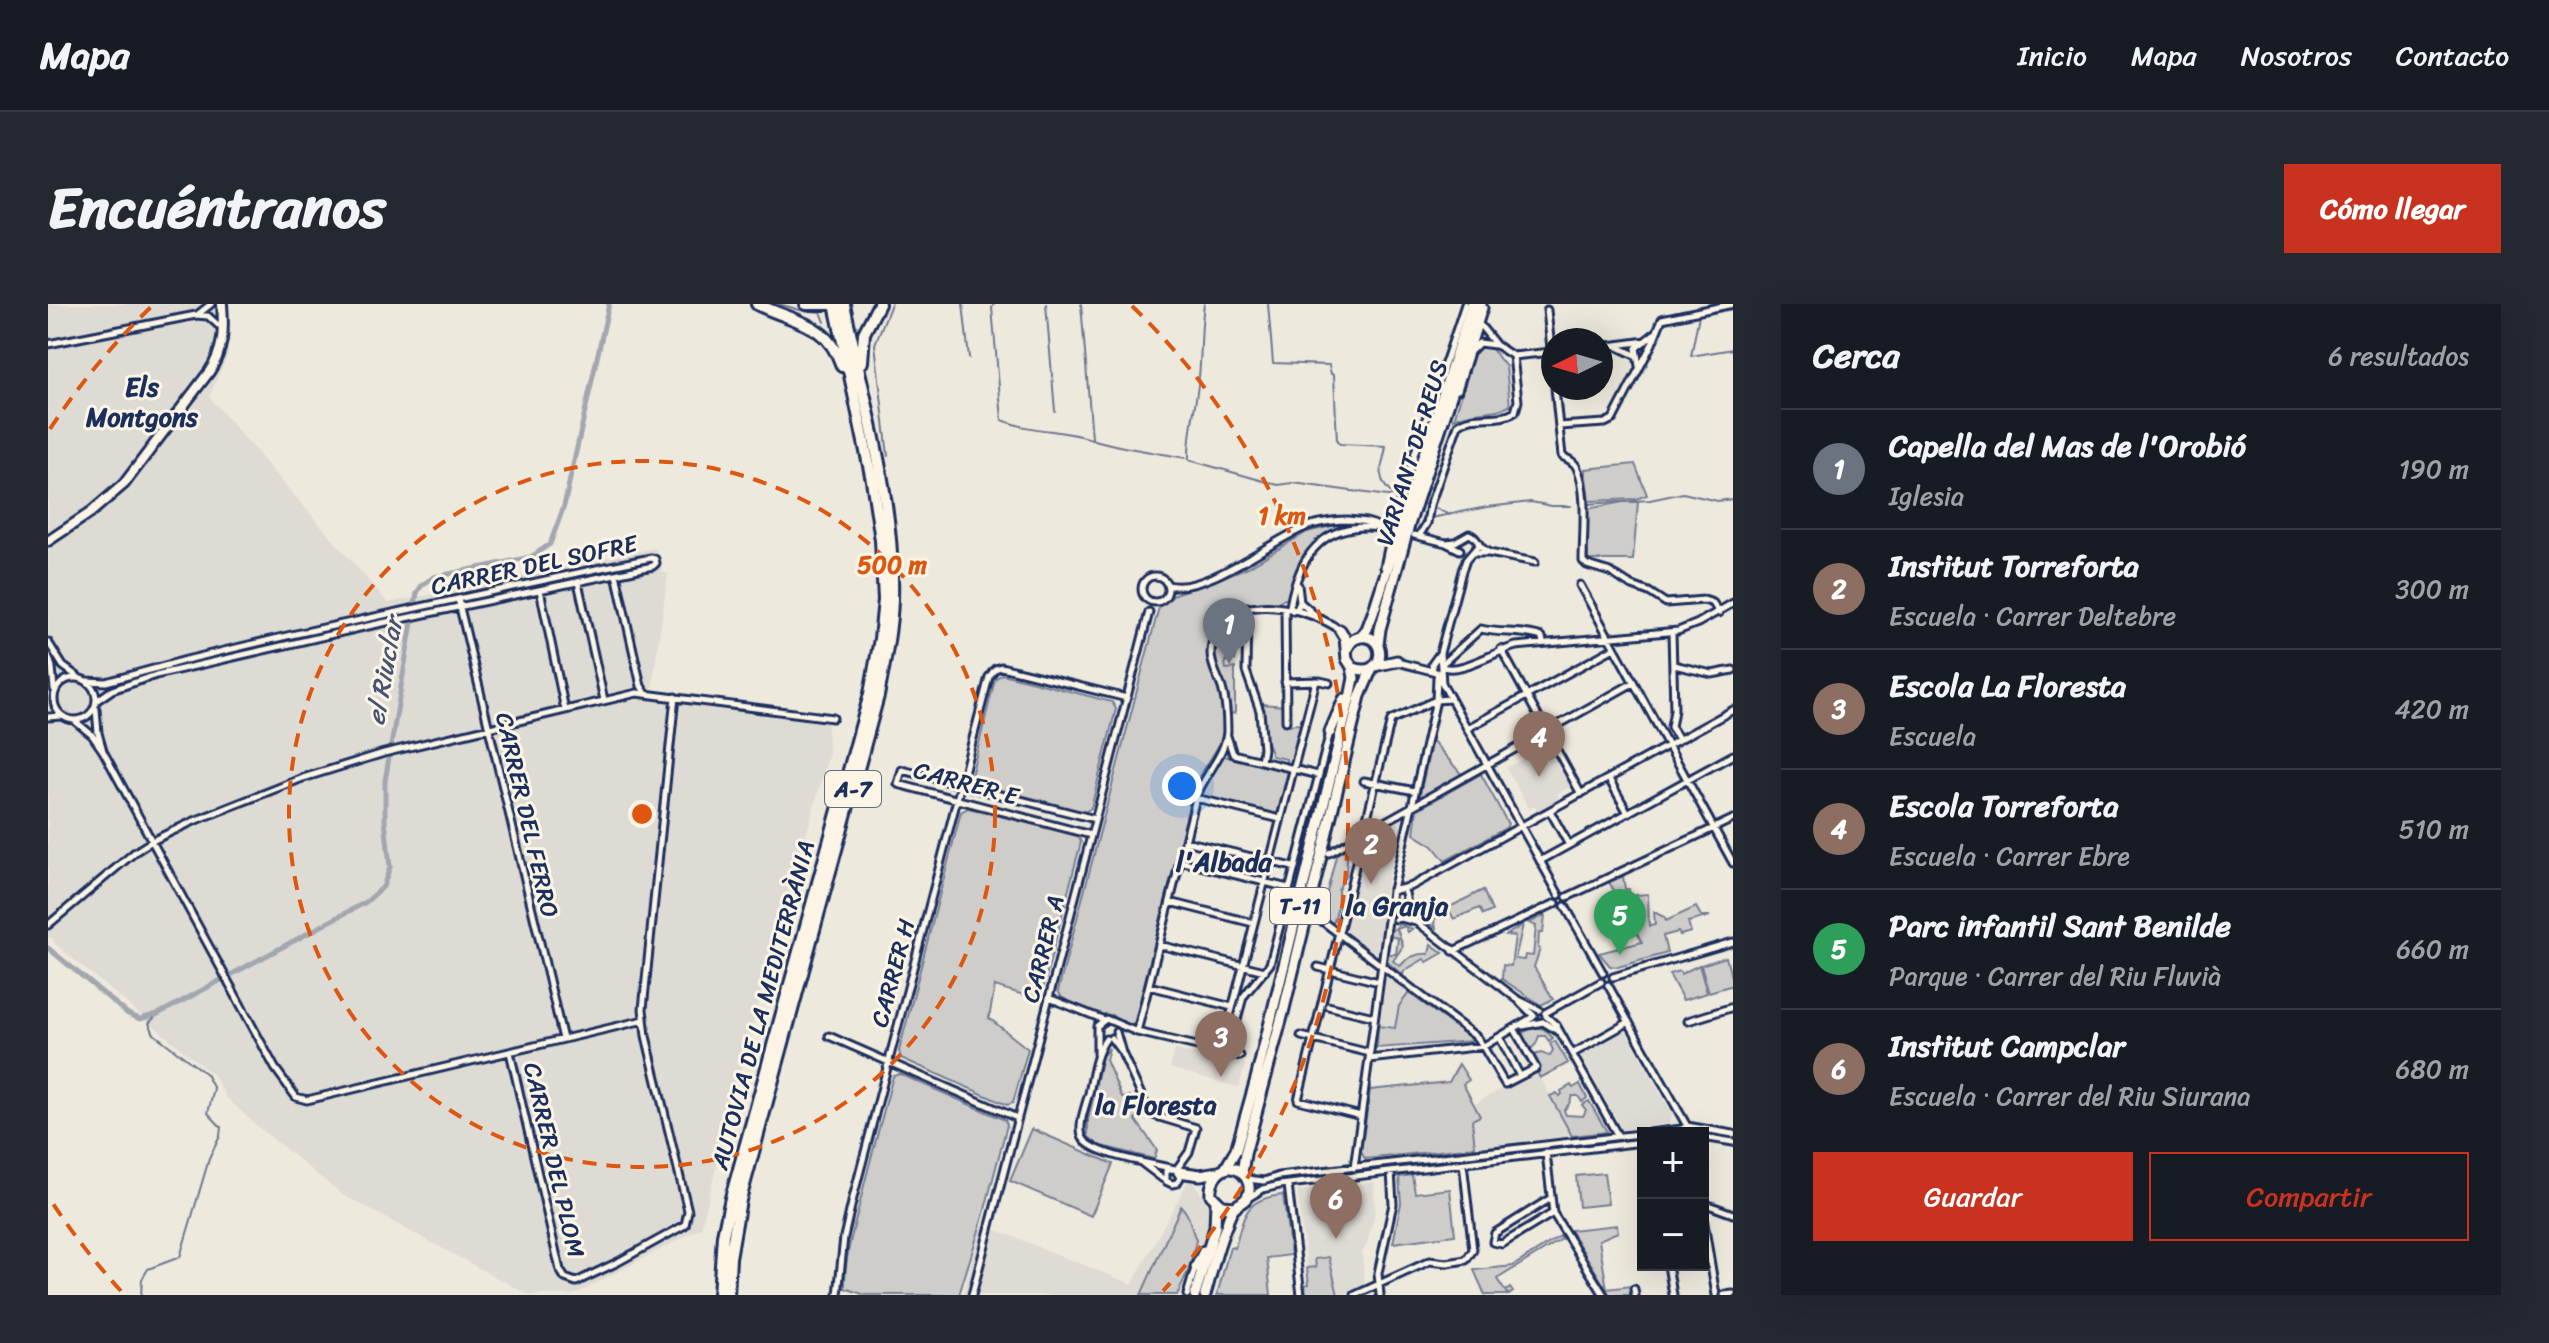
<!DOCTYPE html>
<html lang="es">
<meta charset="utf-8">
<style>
:root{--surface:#171b24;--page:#242831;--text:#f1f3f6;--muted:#9ea1a6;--line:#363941;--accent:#c8321e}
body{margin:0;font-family:Sriracha,sans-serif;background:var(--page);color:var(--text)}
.controls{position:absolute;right:24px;bottom:24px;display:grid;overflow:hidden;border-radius:0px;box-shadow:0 8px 32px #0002}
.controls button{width:72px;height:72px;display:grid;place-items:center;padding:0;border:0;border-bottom:2px solid var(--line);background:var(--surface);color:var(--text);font:40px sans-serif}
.compass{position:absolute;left:1493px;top:24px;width:72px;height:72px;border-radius:50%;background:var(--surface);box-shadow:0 8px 32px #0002;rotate:265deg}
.you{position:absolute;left:1134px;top:482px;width:28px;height:28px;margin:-20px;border:6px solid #fff;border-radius:50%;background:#1a73e8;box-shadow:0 0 0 12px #1a73e833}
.badge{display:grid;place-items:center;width:52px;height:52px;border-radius:50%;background:var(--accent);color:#fff;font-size:26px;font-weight:700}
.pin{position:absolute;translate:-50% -66px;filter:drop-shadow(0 2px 4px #0008)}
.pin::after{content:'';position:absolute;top:42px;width:28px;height:24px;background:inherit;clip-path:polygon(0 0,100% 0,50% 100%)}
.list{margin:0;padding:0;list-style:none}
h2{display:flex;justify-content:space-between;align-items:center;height:104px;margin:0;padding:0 32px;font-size:34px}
h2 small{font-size:26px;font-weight:400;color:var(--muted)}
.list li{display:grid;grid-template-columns:52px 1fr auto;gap:24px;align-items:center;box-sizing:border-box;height:120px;padding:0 32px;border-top:2px solid var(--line)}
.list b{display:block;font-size:30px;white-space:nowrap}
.list p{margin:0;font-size:26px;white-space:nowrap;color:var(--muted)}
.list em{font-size:26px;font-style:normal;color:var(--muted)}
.actions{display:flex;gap:16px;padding:24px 32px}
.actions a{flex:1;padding:18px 0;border:2px solid var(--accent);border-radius:0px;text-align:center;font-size:28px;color:var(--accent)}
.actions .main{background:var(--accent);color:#fff}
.map{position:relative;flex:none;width:1685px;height:991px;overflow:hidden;border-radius:0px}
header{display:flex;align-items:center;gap:48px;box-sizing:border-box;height:112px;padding:0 40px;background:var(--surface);border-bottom:2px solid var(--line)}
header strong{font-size:38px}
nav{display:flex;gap:44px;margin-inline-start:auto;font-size:28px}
.intro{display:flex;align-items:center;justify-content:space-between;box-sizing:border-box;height:192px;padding:0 48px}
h1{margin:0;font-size:56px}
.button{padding:20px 36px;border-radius:0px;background:var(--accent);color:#fff;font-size:28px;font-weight:700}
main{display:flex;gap:48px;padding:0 48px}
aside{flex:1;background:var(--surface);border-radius:0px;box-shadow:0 8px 32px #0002}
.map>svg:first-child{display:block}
.built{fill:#dedbd4}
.green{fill:#cfcdca;stroke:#757e94;stroke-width:2}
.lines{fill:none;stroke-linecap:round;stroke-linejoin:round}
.stream{stroke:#6c778f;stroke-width:2}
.canal{stroke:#a2a7af;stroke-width:5}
.minor-casing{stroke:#1b2f5e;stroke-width:11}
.secondary-casing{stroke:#1b2f5e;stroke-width:14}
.trunk-casing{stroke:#1b2f5e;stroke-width:15}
.motorway-casing{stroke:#1b2f5e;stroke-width:16}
.minor{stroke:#fcf5e5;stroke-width:5}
.secondary{stroke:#fcf5e5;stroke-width:8}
.trunk{stroke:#fcf5e5;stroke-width:9}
.motorway{stroke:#fcf5e5;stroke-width:10}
.ring{fill:none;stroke:#de5710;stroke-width:4;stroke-dasharray:14 10}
.labels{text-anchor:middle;stroke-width:6;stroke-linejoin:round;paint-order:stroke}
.shield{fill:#fcf5e5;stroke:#5e6a86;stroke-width:2}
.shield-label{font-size:22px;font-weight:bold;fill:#1b2f5e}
.street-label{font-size:24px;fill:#1b2f5e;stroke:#fcf5e5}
.neighbourhood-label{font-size:26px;font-weight:bold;fill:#1b2f5e;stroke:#fcf5e5}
.water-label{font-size:26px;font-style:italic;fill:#445376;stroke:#fcf5e5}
.centre{fill:#de5710;stroke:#fcf5e5;stroke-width:4}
.ring-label{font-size:24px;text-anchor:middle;font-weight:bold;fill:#de5710;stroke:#fcf5e5;stroke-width:6;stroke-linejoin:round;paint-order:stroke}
</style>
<header>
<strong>Mapa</strong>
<nav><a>Inicio</a><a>Mapa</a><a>Nosotros</a><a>Contacto</a></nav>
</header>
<div class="intro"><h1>Encuéntranos</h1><a class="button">Cómo llegar</a></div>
<main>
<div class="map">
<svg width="1685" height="991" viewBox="0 0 1685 991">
<rect width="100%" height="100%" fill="#eee9dd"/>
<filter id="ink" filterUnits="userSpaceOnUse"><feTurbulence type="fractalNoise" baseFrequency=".0125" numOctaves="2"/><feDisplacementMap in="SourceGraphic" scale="16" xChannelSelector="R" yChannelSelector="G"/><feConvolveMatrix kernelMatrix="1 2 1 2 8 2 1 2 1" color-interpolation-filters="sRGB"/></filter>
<g filter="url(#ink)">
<path class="built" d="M0,0H177L180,50L161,93L340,299L607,244L615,269H620L604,386L781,409L779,427L781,450L698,744L653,924L526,991H481L295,891L211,824L178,793L166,772L7,640L4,633L0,634Z
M1500,441L1523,482L1509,490L1512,497L1491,508L1487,502L1481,505L1458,464Z
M1355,512L1333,602L1336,603L1329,652L1295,628L1318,532Z
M1341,673L1361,689L1351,702L1347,724L1330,722L1337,675Z
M1577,725L1624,810L1621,819L1574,826L1532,750Z
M1127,746L1196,759L1197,761L1191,782L1189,783L1122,764Z
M1488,766L1517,818L1559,828L1427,843L1424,815L1432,811L1426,800Z
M1141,875L1145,876L1162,905L1160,925L1140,991H915L933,920L1084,980Z
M1326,878L1327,907L1319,940L1314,949L1317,983L1296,991H1290L1282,962L1259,964L1249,887Z"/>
<path class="green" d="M1428,44H1443L1458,63L1462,102C1445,110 1424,106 1406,115Z
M1587,160L1599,191L1588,195L1541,197L1537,165Z
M1575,198H1590L1585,256H1540V248L1537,247V213L1539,212V205Z
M1292,220L1303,221C1277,227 1255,241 1247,269C1245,278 1245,286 1240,294L1224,300L1223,298L1207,299L1184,306L1172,316L1164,333L1162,360L1174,391L1176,433L1153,470L1143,494L1086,721L1073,719L1064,711L1049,710L1014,694L1010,687L1111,303L1129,289L1158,280L1200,263L1259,228Z
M1194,308L1195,323L1186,324L1187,356L1177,357L1178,365L1187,364V409L1181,410C1180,402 1180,393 1178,385C1176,376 1170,369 1168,361C1161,339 1176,318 1194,308Z
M954,370L1064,398L1068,405L1043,504L1037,508L926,479L923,472L947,375Z
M1214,400L1236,402L1237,421L1252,420L1242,461L1238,460V455L1224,452L1217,434Z
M1384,436L1414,471L1371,495Z
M1176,452L1240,468L1229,511L1154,492L1162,471Z
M1433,470L1460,520L1458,524L1397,557L1385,542L1366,530L1369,506Z
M920,504L1030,532L1033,538L992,696L947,682L941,714L980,745L965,799L959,801L853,754L851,747L913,508Z
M1304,540L1299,555L1298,570L1290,586V602L1285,620L1273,612L1289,548Z
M1575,572L1577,585H1581L1583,597H1589L1588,591L1600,590L1601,622L1607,621L1606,608L1616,613L1618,617L1648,603L1653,612H1662L1640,618L1643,628L1632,631L1630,628L1615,632L1619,649L1570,663L1562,662L1551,649L1594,638L1561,578Z
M1435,586L1444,607L1435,611L1431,604L1406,615L1402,608L1386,615L1388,624L1376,616Z
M1497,611L1495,629H1491L1490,644L1492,645L1486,663L1505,695L1493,701L1454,675L1455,661L1463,662L1467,632L1458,631L1475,621L1467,655L1476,656L1477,651L1485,652L1488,622L1481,619Z
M1352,620L1364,625L1360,628L1357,622L1349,625L1355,642L1345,657L1352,662C1360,653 1369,649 1381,650L1383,640L1395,649L1379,658L1376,655L1356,667L1355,671L1339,658L1340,650H1348L1350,634L1342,632L1343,628Z
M1678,653L1685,681L1661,688L1653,661Z
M1651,661L1659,689L1635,696L1621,670L1631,667L1633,670Z
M1361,689L1425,736V737L1329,744L1330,722L1347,724L1351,702Z
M1486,723L1496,725L1505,734L1501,737L1497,732H1491L1488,740L1482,746L1485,751L1493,749L1502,752L1505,746L1502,740L1507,737L1520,759L1492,774L1472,730Z
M1061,744L1058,756L1074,794L1082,792L1093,810L1087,815L1109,846L1106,855L1050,841L1040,832V816L1054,752Z
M1411,760L1421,776L1415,780L1432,812L1424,816L1427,843L1317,855L1313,848L1322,786L1401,778Z
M852,770L957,816L959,821L935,913L911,991H817L797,984C796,956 805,926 812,898C822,856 834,814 845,772Z
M1532,780L1539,794L1534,798L1530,792H1524L1521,800L1516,806L1518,811L1535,812L1538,806L1534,801L1541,797L1559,828L1524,832L1502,792L1509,789L1511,792L1514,790L1513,787L1523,781L1525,784Z
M984,825L1065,860L1043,912L962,877Z
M1556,869L1560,900L1531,903L1528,872Z
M1364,871L1367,889L1402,885L1407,931L1345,939L1353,899L1351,873Z
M1235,891L1243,951L1219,954L1223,991H1169L1182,943L1187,944C1196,911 1197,894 1235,891Z
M1133,902C1143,912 1142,923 1148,936L1142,963L1129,991H1093Z
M1569,921L1570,928L1551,936L1559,985L1583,982L1585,991H1562L1522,926Z
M1512,932L1514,935L1449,975L1457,987L1462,984L1465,988L1461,991L1458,988L1459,991H1437L1426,966L1465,962Z
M1281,953L1290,991H1258L1257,981L1261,980L1259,964L1268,963L1267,955Z"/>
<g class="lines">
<path class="stream" d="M731,0L752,6L773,8L777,18
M915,0L921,54
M946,0L944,4L954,116C983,128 1011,125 1040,134C1071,144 1105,148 1138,154
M998,0L1007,107
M1033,0L1044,134
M1156,0C1152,27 1154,54 1150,81C1147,107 1140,129 1141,156L1230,181L1245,179L1340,192L1349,191
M1220,0L1225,59L1281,61L1283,70H1286L1289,138L1292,140L1338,142C1335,163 1326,173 1344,190
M1651,11L1643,52L1685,45
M840,152L827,40L843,0
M1377,200H1379
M1539,200L1602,196L1635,189L1669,197L1685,195
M1385,203L1402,211
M1342,204L1344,205
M1374,213H1376
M1383,214L1439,203L1483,198L1504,202H1523
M93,991L94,975L100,965L132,953L161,855L172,832L173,823L160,809L166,785L158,770L106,730L101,719L110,710"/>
<path class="canal" d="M0,644L80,710L92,715L110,710L318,598L335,583L342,563L337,517V477L369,289L374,281L386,273L483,253L502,240L516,202L561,0"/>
<g class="minor-casing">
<path id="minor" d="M1499,6L1505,64
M149,11L163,0
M1432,21L1448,41L1465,52
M0,40L148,11L160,12L170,21
M1553,43L1598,37
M1570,43L1589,52
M1424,46L1431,39L1447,41
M1465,52L1504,48
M1591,62L1588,44L1606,30
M1507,84L1514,152C1520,155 1527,158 1529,164C1540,187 1535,231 1535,257L1539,261L1562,268L1582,281L1601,288L1618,299L1656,296L1665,299L1671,309
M1410,86L1436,4
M1511,122L1557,119L1565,115L1604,40L1614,15L1685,0
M1366,231L1398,239L1412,246
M1371,232L1379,219L1382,201L1410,121C1426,108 1450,119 1467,108L1470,97L1465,52
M1398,239L1407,238L1421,230C1432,234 1428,243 1440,248
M1426,249H1441L1487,258
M1336,263C1354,174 1389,86 1417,0
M568,270L593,382L597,388
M1094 285a13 13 0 1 1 26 0a13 13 0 1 1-26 0Z
M530,278L556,396
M1120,281C1159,291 1226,233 1263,221C1275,218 1288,216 1300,216C1311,217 1322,217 1331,223
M1250,281L1252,298L1268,312
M1532,281L1685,559
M492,286L517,406
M410,295L515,735
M1252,298L1249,305L1245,307L1242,302C1252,247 1279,214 1340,225
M1199,303L1198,367L1212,407L1215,445L1213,457
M1237,305L1238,417
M1624,328L1626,406L1623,423L1631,435
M0,338L15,362L30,373
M1453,345L1533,490
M0,351L4,363L6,385
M1349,358L1388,368L1511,591
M1394,360L1433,325C1453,330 1474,326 1494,333L1495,339
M1626,361L1664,370L1685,366
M1395,363C1412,370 1448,347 1468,342L1630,327L1650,319L1685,299
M1385,367L1384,360L1392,349
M6 395a21 21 0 1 1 42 0a21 21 0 1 1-42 0Z
M39,377L58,378L138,356L243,331L553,264L603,254L607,255L608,259L605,262L320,322L108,371L64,386L48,397
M1237,378L1272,377L1281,379
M1394,379L1392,349L1414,267L1418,256L1430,242
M0,413L14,412
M27,417L44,431L55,447L50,429L48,405
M1420,424L1566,344
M1179,432L1185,450L1270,471
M55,447L227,764L248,793L259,796L596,716
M1561,475L1580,509
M1316,477L1367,487
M1148,494L1232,515
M1502,507L1521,541
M1043,531L850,480L854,466L1047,515
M1137,537L1245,563
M1281,549L1585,379
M1132,557L1240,584
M1492,557L1685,451
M1345,586L1388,396L1389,373
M1519,593L1685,515
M1122,598L1205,619
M1358,601L1369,618L1469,695L1491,706
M1517,602L1555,669
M1266,611L1430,734L1457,780L1488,764L1467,726
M1353,614C1359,607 1360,593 1355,585
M1348,615L1353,614L1368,618
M0,621L87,548L104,537L146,517L255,474L336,449L589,389L785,414
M1111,641L1217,667
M1405,647L1508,599
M1270,663L1331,678
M1565,673L1685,638
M1560,681L1639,822
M1101,682L1184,703
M1001,694L1054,715
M1472,698L1486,712
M1280,702L1326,713
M1497,709L1553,678
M1498,712L1508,721L1570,832
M1640,717L1685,703
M1495,718L1511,728
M1475,722L1495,718
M1068,728L1074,749L1100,806L1105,811L1148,824L1141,848L1128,866
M1089,728L1148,494C1155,472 1178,450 1179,427C1179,414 1178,397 1174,384C1170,372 1163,363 1163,349C1166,282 1256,300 1292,326
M781,732L969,814
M1253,732L1322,749
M1063,734L1072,746
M1452,734L1472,772
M1058,735C1047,750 1045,771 1041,789C1038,801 1030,820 1034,832C1040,851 1108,860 1127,865L1128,866L1132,874L1129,879L1124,880L1118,877V867L1125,865
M462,748L512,966L517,974L528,978L570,958L637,921L640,907L598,732L595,705L627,393
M1173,748L1268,377
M1180,749L1195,693L1222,660L1282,428
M1049,750V722L1058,715L1089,728L1192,752
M1524,750L1581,718
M1321,755L1436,742L1485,713
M1313,812L1250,796L1343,416L1388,396L1403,395
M1632,829L1634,825L1639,822L1685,830
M1655,833L1685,838
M1498,849L1505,909L1556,991
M1094,859L1115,875
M1306,864L1344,587L1364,582L1685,406
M1199,875L1216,877L1231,872L1634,825
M1240,881L1253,991
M1200,894L1215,885L1232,881L1595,838
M1503,894L1447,929L1445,938L1454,940L1505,909
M1655,899L1685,910
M1655,913L1668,991
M1620,961L1625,991
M1586,985L1587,991
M790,991L796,933L805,894L941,373L947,365L953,363L1079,394
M924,991L1101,308
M1139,991L1147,964
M1307,991L1382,957L1399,959L1418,956L1425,946L1415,859
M1332,991L1330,969L1345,900L1343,868
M1676,991L1685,990"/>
</g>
<g class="secondary-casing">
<path id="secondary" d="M0,237L42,209L76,180L161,68C176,46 176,26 174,0"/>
</g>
<g class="trunk-casing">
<path id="trunk" d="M1313,333L1319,325L1325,309L1424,0
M1330,341L1332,325L1362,218L1433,0
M1299,345C1302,339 1305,334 1313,333C1341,330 1337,378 1304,363
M1326,362L1349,357
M1282,428L1296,395
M1177,865L1188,846L1208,775L1303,389L1306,374L1304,363L1299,355L1297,334L1292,326
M1131,868L1152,871L1171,868
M1194,869L1197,850L1235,709L1312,392L1324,364
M1148,963L1156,947
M1147,991L1167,923L1168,898
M1157,991C1164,968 1169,942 1179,920C1180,915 1184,907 1187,903C1192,898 1198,898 1200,891C1203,883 1200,874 1193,868C1177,856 1161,874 1163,891L1174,902L1188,903"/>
</g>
<g class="motorway-casing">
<path id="motorway" d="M709,0C747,19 779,17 794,62
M758,0H786
M814,58L816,29L831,0
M671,991L675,931L683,894L822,390L832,335L836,296L833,236L824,176L787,0
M680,991L682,954L692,896L830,392C836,360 843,328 844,295C847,196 816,97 796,0"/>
</g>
<use href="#minor" class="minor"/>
<use href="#secondary" class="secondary"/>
<use href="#trunk" class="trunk"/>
<use href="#motorway" class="motorway"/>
</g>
</g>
<g class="ring">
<circle cx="594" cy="510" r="353"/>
<path d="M73 987A706 706 0 0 1 2 895M2 125A706 706 0 0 1 104 2M1084 2A706 706 0 0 1 1115 987"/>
</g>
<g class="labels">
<g class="shield">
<rect x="777" y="467" width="56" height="36" rx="6"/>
<rect x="1222" y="584" width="60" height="36" rx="6"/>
</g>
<g class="shield-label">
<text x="805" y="493">A-7</text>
<text x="1252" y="610">T-11</text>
</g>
<g class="street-label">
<text transform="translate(1364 149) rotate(-73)" y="8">VARIANT DE REUS</text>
<text transform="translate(486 261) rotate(-12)" y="8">CARRER DEL SOFRE</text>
<text transform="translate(918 479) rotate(15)" y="8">CARRER E</text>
<text transform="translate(479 511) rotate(77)" y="8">CARRER DEL FERRO</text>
<text transform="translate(995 645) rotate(-76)" y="8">CARRER A</text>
<text transform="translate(845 669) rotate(-75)" y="8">CARRER H</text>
<text transform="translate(715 701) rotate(-75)" y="8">AUTOVIA DE LA MEDITERRÀNIA</text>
<text transform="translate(506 856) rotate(77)" y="8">CARRER DEL PLOM</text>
</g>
<g class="neighbourhood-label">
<text x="94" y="92">Els<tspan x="94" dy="30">Montgons</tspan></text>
<text x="1176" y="567">l'Albada</text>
<text x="1349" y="611">la Granja</text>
<text x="1108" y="810">la Floresta</text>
</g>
<g class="water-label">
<text transform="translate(336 367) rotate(-80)" y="9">el Riuclar</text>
</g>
</g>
<circle cx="594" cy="510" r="12" class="centre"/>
<g class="ring-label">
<text x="1234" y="220">1 km</text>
<text x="844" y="269">500 m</text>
</g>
</svg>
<div class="controls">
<button>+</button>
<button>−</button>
</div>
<svg class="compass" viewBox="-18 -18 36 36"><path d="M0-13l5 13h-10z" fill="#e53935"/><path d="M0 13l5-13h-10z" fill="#9ea1a6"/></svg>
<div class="you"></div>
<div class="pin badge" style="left:1181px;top:360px;background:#6b7280">1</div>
<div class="pin badge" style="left:1323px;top:580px;background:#8d6e63">2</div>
<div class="pin badge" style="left:1173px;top:773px;background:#8d6e63">3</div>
<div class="pin badge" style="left:1491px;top:473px;background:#8d6e63">4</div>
<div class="pin badge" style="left:1572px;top:651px;background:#2e9e5b">5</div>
<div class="pin badge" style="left:1288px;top:935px;background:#8d6e63">6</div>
</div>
<aside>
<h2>Cerca<small>6 resultados</small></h2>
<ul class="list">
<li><span class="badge" style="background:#6b7280">1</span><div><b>Capella del Mas de l'Orobió</b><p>Iglesia</p></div><em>190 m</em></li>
<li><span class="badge" style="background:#8d6e63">2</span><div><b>Institut Torreforta</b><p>Escuela · Carrer Deltebre</p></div><em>300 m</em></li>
<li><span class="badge" style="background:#8d6e63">3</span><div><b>Escola La Floresta</b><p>Escuela</p></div><em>420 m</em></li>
<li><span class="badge" style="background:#8d6e63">4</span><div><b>Escola Torreforta</b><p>Escuela · Carrer Ebre</p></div><em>510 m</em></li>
<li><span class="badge" style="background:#2e9e5b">5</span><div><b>Parc infantil Sant Benilde</b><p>Parque · Carrer del Riu Fluvià</p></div><em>660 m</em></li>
<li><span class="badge" style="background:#8d6e63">6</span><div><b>Institut Campclar</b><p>Escuela · Carrer del Riu Siurana</p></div><em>680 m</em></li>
</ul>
<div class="actions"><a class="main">Guardar</a><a>Compartir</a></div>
</aside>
</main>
